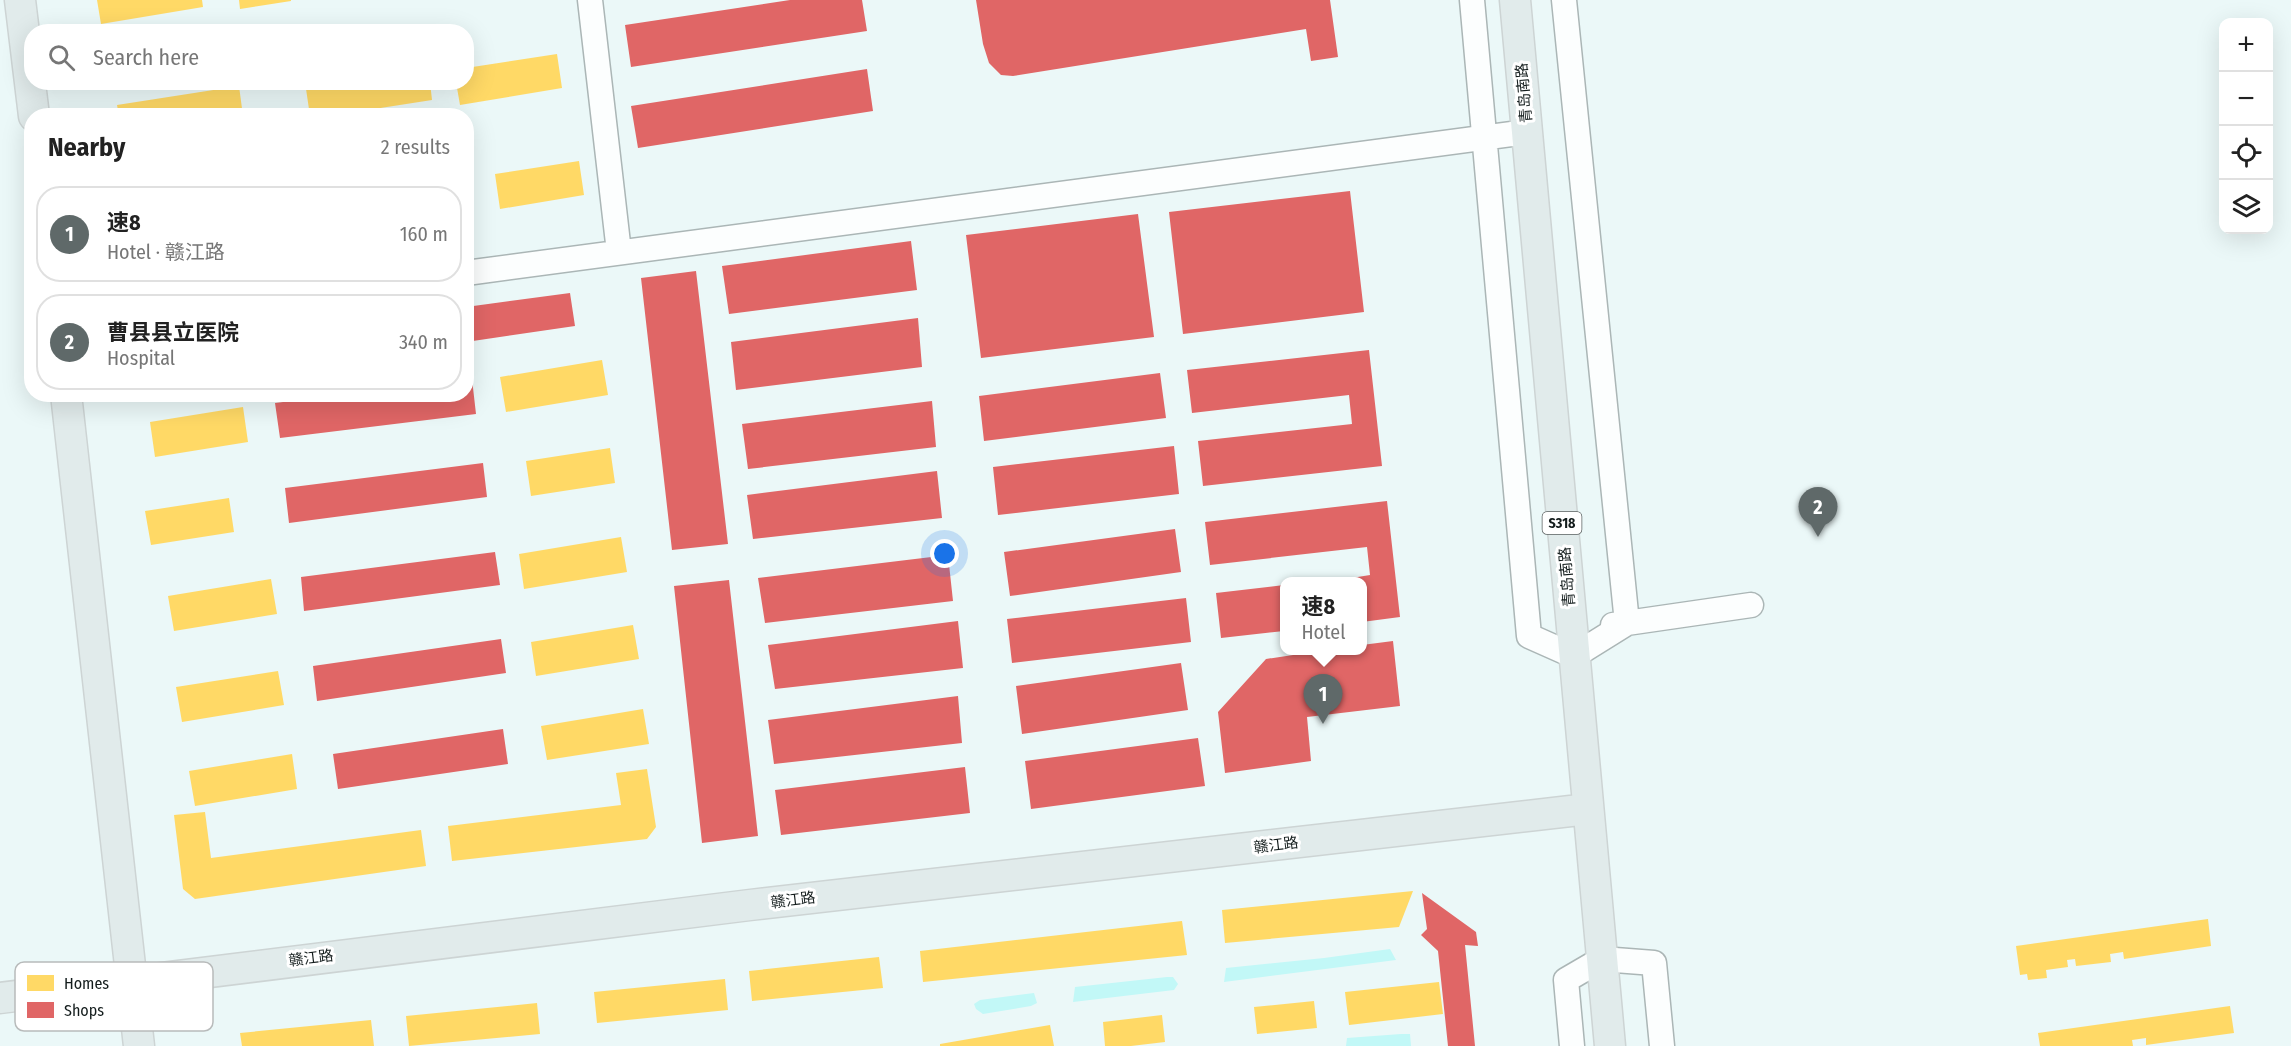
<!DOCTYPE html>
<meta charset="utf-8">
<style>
:root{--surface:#fff;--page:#f6f6f6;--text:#222;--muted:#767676;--line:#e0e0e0;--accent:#5f6969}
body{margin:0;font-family:"Fira Sans Condensed","Noto Sans SC",sans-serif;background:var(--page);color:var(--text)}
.controls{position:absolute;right:18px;top:18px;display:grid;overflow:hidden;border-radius:12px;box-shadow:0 6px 24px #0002}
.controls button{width:54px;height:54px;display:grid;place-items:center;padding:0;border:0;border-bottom:2px solid var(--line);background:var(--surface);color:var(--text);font:30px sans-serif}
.you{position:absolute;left:945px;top:554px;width:21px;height:21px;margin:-15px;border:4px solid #fff;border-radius:50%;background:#1a73e8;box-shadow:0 0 0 9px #1a73e833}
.badge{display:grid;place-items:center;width:39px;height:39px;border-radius:50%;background:var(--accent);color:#fff;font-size:20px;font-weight:700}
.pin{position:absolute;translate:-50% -50px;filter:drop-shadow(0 2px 3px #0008)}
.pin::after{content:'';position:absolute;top:32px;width:21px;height:18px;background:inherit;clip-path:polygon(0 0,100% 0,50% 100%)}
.popup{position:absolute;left:1280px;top:577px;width:87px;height:78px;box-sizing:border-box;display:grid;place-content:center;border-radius:12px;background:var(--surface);filter:drop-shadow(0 2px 4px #0005);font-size:20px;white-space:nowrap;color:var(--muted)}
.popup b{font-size:22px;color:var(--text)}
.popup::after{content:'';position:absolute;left:50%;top:100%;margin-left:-12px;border:12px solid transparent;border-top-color:var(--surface)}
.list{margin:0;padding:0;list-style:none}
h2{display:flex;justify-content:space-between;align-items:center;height:78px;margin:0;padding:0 24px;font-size:26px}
h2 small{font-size:20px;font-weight:400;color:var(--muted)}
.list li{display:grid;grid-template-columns:39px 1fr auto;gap:18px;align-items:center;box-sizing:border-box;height:96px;margin:0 12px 12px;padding:0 12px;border:2px solid var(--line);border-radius:24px}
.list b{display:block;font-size:22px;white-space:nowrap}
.list p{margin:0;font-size:20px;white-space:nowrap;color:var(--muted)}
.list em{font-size:20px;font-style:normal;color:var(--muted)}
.icon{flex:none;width:33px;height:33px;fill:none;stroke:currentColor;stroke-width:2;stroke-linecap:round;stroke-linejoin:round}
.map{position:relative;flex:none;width:2291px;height:1046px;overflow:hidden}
.search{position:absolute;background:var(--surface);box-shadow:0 6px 24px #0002;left:24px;top:24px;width:450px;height:66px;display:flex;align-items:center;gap:15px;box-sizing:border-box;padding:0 21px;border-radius:24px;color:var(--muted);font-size:22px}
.panel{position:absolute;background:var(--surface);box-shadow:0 6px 24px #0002;left:24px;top:108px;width:450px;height:294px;border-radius:24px}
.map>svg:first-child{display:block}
.green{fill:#c2f8f7}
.homes{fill:#ffd966}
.shops{fill:#e06666}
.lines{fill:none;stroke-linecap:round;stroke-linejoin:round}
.minor-casing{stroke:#abb6b6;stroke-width:27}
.major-casing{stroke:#cdd4d4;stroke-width:33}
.minor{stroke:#fcfefe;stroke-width:24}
.major{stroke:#e1ebeb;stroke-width:30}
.labels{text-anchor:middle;stroke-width:6;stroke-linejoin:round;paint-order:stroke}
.shield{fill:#fff;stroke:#5a6060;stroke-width:1.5}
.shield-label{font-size:14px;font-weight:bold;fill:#131c1c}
.street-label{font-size:15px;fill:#131c1c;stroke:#fff}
.key{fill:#fff;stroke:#b8bbbb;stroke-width:1.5}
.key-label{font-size:16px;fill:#131c1c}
</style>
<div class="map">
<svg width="2291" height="1046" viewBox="0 0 2291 1046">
<rect width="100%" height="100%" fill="#ebf8f8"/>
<path class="green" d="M1390,949L1396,960L1224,982L1226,968L1324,958Z
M1167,977H1173L1178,984L1174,990L1073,1002L1075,987Z
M1034,993L1037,1003L1031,1006L983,1014L976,1009L974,1004L980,1000Z
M1401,1034H1410L1411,1046H1346L1347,1038Z"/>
<path class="homes" d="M97,0H202L203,7L101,24Z
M239,0H291V1L240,9Z
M557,54L562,88L460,105L456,82H466V68Z
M305,82H430L432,100L329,116H310Z
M239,86L243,116H119L117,105Z
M579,161L584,195L500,209L495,174Z
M602,360L608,395L506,412L500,377Z
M243,407L248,442L155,457L150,422Z
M610,448L615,483L531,496L526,461Z
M229,498L234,532L151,545L145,511Z
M621,537L627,572L524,589L519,554Z
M271,579L277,614L174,631L168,596Z
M633,625L639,659L536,676L531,642Z
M278,671L284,705L182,722L176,687Z
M643,709L649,744L547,760L541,726Z
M292,754L297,789L195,806L189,771Z
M647,769L656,827L647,839L452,861L448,826L621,805L616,773Z
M205,812L211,858L421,830L426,866L195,899L183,889L174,815Z
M1413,891L1399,927L1225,943L1222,910Z
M2208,919L2211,946L2124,959L2123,952L2110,954L2111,962L2076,966L2075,959L2067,960L2068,967L2046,970L2047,978L2028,980L2027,974L2020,975L2016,946Z
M1182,921L1187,955L923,982L920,951Z
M879,957L883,988L752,1001L749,971Z
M725,979L728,1010L597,1023L594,992Z
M1439,982L1443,1014L1349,1025L1345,992Z
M1314,1001L1317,1028L1257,1034L1254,1007Z
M537,1003L540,1034L409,1046L406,1016Z
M2230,1006L2234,1033L2146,1045V1038L2132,1040L2133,1046H2040L2038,1033Z
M1162,1015L1165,1042L1131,1046H1105L1103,1022Z
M371,1020L374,1046H242L240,1033Z
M1050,1025L1054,1046H940V1044Z"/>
<path class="shops" d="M790,0H862L867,31L631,67L625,25Z
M976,0H1330L1338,57L1311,61L1306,29L1013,76L1001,75L989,63L983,44Z
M867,69L873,111L638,148L631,106Z
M1350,191L1364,312L1183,334L1169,212Z
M1138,214L1154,337L981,358L966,235Z
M911,241L917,290L729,314L722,266Z
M696,271L728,544L672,550L641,278Z
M570,293L575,326L466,342V307Z
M918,318L922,367L736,390L731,342Z
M1369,350L1382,466L1203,486L1198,441L1352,424L1349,395L1192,413L1187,370Z
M1160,373L1166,418L984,441L979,396Z
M472,379L476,414L280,438L275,403L347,394H466V380Z
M932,401L936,447L748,469L742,424Z
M1174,446L1179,494L998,515L993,467Z
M483,463L487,497L289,523L285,488Z
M937,471L942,518L753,539L747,495Z
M1387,501L1400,617L1362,622V582H1327L1370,575L1367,547L1210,565L1205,522Z
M1175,529L1181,572L1010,596L1004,552Z
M495,552L500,585L304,611L301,577Z
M948,555L953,601L765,623L758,578Z
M729,580L758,836L702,843L674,586Z
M1284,585V631L1221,638L1216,593Z
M1186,598L1191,642L1012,663L1007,619Z
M958,621L963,668L775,689L768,645Z
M501,639L506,673L317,701L313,666Z
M1393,641L1400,706L1307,717L1311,761L1225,773L1218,712L1266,659L1326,650H1362V645Z
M1181,663L1188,710L1022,734L1016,686Z
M958,696L962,743L774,764L768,720Z
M503,729L508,764L338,789L333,754Z
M1198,738L1205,786L1031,809L1025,761Z
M965,767L970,813L781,835L775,790Z
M1422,893L1476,932L1478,946L1465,945L1475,1046H1448L1438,951L1421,935L1427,929Z"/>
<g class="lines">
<g class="minor-casing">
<path id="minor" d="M590,0L619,252
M1472,0L1529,636L1574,656L1627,623L1564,0
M466,273L1527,132
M1613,625L1751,605
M1572,1046L1566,980L1602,959L1654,963L1662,1046"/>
</g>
<g class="major-casing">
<path id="major" d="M20,0L34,116
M1515,0L1610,1046
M66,394L139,1046
M0,998L750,905L1588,809"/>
</g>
<use href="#minor" class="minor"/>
<use href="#major" class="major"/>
</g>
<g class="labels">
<rect class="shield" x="1542.5" y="512" width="39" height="22" rx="4.5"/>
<g class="shield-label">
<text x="1562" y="528">S318</text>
</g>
<g class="street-label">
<text transform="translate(1524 93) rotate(-95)" y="5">青岛南路</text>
<text transform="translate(1567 577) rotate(-95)" y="5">青岛南路</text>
<text transform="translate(1276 845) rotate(-7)" y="5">赣江路</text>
<text transform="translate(793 900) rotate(-7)" y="5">赣江路</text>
<text transform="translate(311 958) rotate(-7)" y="5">赣江路</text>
</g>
</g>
<rect x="15" y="962" width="198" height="69" rx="9" class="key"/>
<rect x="27" y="975" width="27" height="16" fill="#ffd966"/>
<rect x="27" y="1002" width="27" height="16" fill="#e06666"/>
<g class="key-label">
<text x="64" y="989">Homes</text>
<text x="64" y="1016">Shops</text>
</g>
</svg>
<div class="controls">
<button>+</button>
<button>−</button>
<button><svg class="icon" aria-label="locate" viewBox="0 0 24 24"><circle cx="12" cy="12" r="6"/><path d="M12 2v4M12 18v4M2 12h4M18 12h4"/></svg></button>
<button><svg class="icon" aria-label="layers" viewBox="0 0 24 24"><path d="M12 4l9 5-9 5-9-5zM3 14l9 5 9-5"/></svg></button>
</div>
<div class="you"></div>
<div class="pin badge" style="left:1323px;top:724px">1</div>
<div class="popup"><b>速8</b>Hotel</div>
<div class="pin badge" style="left:1818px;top:537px">2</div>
<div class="search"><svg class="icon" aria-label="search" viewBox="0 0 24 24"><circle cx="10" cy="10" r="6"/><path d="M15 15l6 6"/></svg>Search here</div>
<section class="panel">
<h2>Nearby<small>2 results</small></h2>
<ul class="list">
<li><span class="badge">1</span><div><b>速8</b><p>Hotel · 赣江路</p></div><em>160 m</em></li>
<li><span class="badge">2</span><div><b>曹县县立医院</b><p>Hospital</p></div><em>340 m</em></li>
</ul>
</section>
</div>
